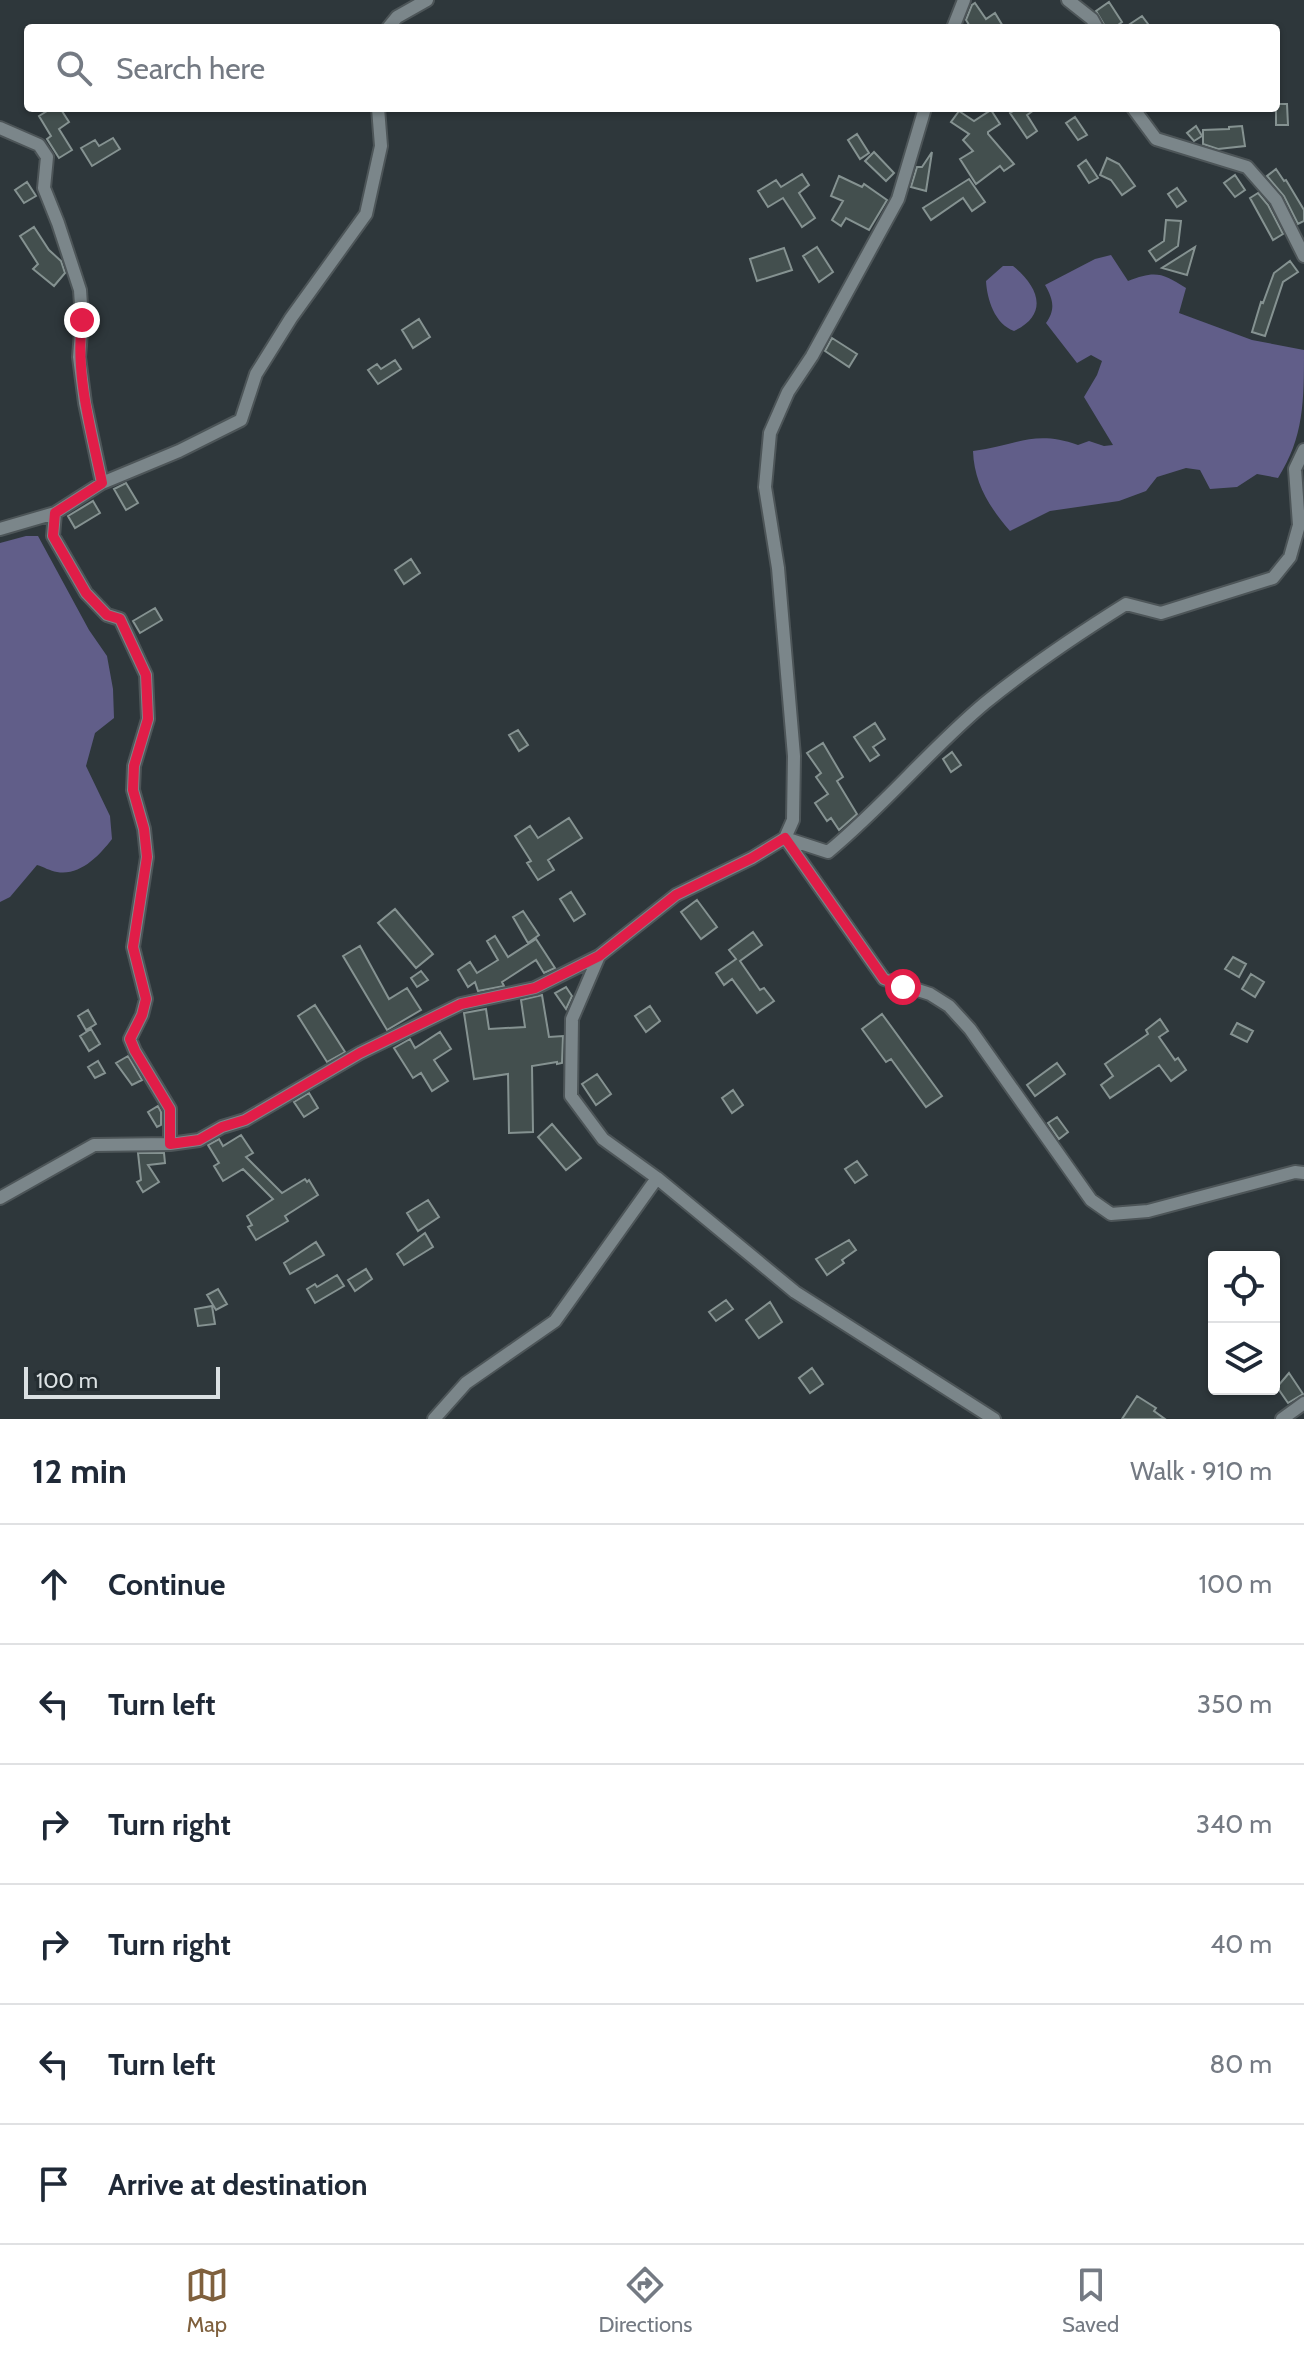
<!DOCTYPE html>
<meta charset="utf-8">
<style>
:root{--surface:#fff;--page:#f6f6f7;--text:#1f2937;--muted:#747a83;--line:#e0e1e3;--accent:#7f603d}
body{margin:0;font-family:Cabin,sans-serif;background:var(--page);color:var(--text)}
.controls{position:absolute;right:24px;bottom:24px;display:grid;overflow:hidden;border-radius:8px;box-shadow:0 2px 6px #0004}
.controls button{width:72px;height:72px;display:grid;place-items:center;padding:0;border:0;border-bottom:2px solid var(--line);background:var(--surface);color:var(--text);font:40px sans-serif}
.scale{position:absolute;left:24px;bottom:20px;width:196px;box-sizing:border-box;padding-left:8px;border:4px solid #dbe1e3;border-top:0;font-size:22px;line-height:28px;white-space:nowrap;color:#dbe1e3;-webkit-text-stroke:6px #242d31;paint-order:stroke}
.stop{position:absolute;width:24px;height:24px;margin:-18px;border:6px solid #e11d48;border-radius:50%;background:#fff}
.stop.end{background:#e11d48;border-color:#fff;box-shadow:0 2px 8px #0008}
.list{margin:0;padding:0;list-style:none}
h2{display:flex;justify-content:space-between;align-items:center;height:104px;margin:0;padding:0 32px;font-size:34px}
h2 small{font-size:26px;font-weight:400;color:var(--muted)}
.list li{display:grid;grid-template-columns:52px 1fr auto;gap:24px;align-items:center;box-sizing:border-box;height:120px;padding:0 32px;border-top:2px solid var(--line)}
.list b{display:block;font-size:30px;white-space:nowrap}
.list em{font-size:26px;font-style:normal;color:var(--muted)}
.icon{flex:none;width:44px;height:44px;fill:none;stroke:currentColor;stroke-width:2;stroke-linecap:round;stroke-linejoin:round}
.map{position:relative;flex:none;width:1304px;height:1419px;overflow:hidden}
.search{position:absolute;background:var(--surface);box-shadow:0 2px 6px #0004;left:24px;right:24px;top:24px;height:88px;display:flex;align-items:center;gap:20px;box-sizing:border-box;padding:0 28px;border-radius:8px;color:var(--muted);font-size:30px}
.sheet{height:824px;background:var(--surface)}
nav{display:flex;justify-content:space-around;align-items:center;box-sizing:border-box;height:112px;border-top:2px solid var(--line);background:var(--surface);font-size:22px;color:var(--muted)}
nav a{display:grid;justify-items:center;gap:4px}
nav .on{color:var(--accent)}
.map>svg:first-child{display:block}
.water{fill:#615e89}
.building{fill:#434f4e;stroke:#859291;stroke-width:2}
.lines{fill:none;stroke-linecap:round;stroke-linejoin:round}
.minor-casing{stroke:#4d5558;stroke-width:16}
.minor{stroke:#7b868a;stroke-width:12}
.route{stroke:#e11d48;stroke-width:10}
</style>
<div class="map">
<svg width="1304" height="1419" viewBox="0 0 1304 1419">
<rect width="100%" height="100%" fill="#2e373b"/>
<path class="water" d="M1111,255L1128,281C1155,270 1163,273 1186,288L1179,313L1252,340L1304,350C1304,401 1304,437 1278,478L1257,474L1237,487L1210,489L1200,470L1186,468L1157,477L1146,491L1119,501L1050,511L1010,531C990,508 974,483 973,451C1016,446 1033,429 1078,445L1089,441L1104,446L1113,445L1084,397L1097,375L1102,361L1091,355L1077,363L1046,323C1056,309 1053,299 1045,285L1095,259Z
M1003,266H1013C1038,286 1050,314 1014,331C995,324 987,300 986,281Z
M26,536H38L89,630L107,656L113,689L114,718L95,733L86,766L110,816L112,839C99,856 80,876 57,872C50,871 44,867 37,865L10,897L0,902V543Z"/>
<path class="building" d="M1109,2L1122,22L1114,28H1106L1096,11Z
M975,3L986,19L995,13L1004,28H971L966,20L972,5Z
M1142,16L1151,28H1124Z
M1276,104H1287L1288,125H1276Z
M52,108H60L69,122L59,129L72,150L59,158L47,139L51,136L39,116Z
M1018,108H1037L1027,115L1037,131L1027,138L1010,113Z
M991,110L1000,124L988,132V134L1014,164L1004,171L1000,166L976,184L960,159L973,151L963,140L969,134L951,122L959,111L974,121Z
M1075,117L1087,135L1078,140L1066,123Z
M1196,126L1202,136L1194,141L1187,133Z
M1242,126L1245,146L1218,149L1203,144V130L1229,129V127Z
M857,134L869,153L860,159L848,140Z
M113,138L120,149L92,166L81,148L95,140L99,146Z
M874,152L894,173L886,181L865,161Z
M932,152L926,191L911,187L917,167H922Z
M1107,158L1119,164L1135,186L1122,195L1111,180L1100,175Z
M1086,160L1098,178L1089,183L1078,166Z
M1276,169L1284,181L1286,180L1304,210V221L1298,224L1284,196L1267,176Z
M802,174L809,185L799,193L815,218L802,227L783,198L768,207L758,191L776,180L781,187Z
M1235,175L1245,190L1235,197L1224,183Z
M839,176L862,187L864,184L887,200L869,230L846,218L841,226L832,220L843,201L831,196Z
M969,179L985,202L972,211L963,198L931,220L923,208Z
M27,182L36,196L24,203L15,190Z
M1177,188L1186,201L1177,207L1168,194Z
M1258,193L1268,205L1283,234L1273,240L1250,198Z
M1166,220L1181,221L1178,246L1156,261L1149,251L1164,241Z
M34,227L49,250L61,261L65,273L54,286L33,269L38,264L20,236Z
M817,247L833,272L819,282L803,256Z
M1195,247L1187,275L1162,268Z
M784,248L792,270L757,281L750,259Z
M1290,261L1298,272L1283,282L1265,336L1252,332L1261,302L1263,303L1274,273Z
M419,319L430,337L413,348L402,330Z
M832,338L857,354L849,367L825,351Z
M395,360L401,369L378,384L368,370L377,364L381,369Z
M126,483L138,503L126,510L114,489Z
M93,501L100,513L75,528L68,516Z
M411,559L420,573L404,584L395,570Z
M155,608L162,620L140,633L133,621Z
M875,723L885,739L873,747L879,755L870,761L854,737Z
M518,730L528,745L519,751L509,735Z
M823,743L843,777L837,781L857,814L839,830L831,818L827,821L815,803L828,794L816,777L821,773L807,753Z
M952,752L961,765L951,772L943,759Z
M569,818L582,838L548,860L554,870L538,880L527,863L531,861L515,836L530,826L538,838Z
M571,892L585,914L574,921L560,899Z
M697,900L717,927L701,939L681,912Z
M395,909L433,954L416,968L378,923Z
M523,911L539,935L528,943L513,917Z
M753,932L762,945L740,961L760,990L764,988L774,1001L757,1013L732,979L724,985L716,973L736,959L729,950Z
M495,936L508,957L536,939L555,968L544,973L536,960L502,982L504,986L478,991L475,982L468,987L458,970L470,962L477,973L498,960L487,941Z
M360,946L389,999L407,988L421,1010L387,1030L343,956Z
M1233,957L1246,964L1239,977L1225,969Z
M421,971L428,980L417,987L411,978Z
M1251,974L1264,982L1255,997L1242,989Z
M566,987L572,996L566,1009L555,993Z
M542,995L549,1037L563,1036L562,1063L557,1064V1062L532,1066L533,1132L509,1133L508,1074L474,1079L464,1013L486,1009L489,1029L525,1027L521,1000Z
M315,1005L345,1052L327,1062L298,1016Z
M650,1006L660,1021L646,1032L635,1016Z
M88,1010L96,1024L86,1030L78,1016Z
M882,1014L942,1096L926,1107L891,1059L886,1062L862,1029Z
M1160,1019L1168,1031L1159,1037L1175,1060L1178,1058L1186,1070L1171,1081L1159,1065L1110,1098L1101,1085L1113,1076L1105,1064L1148,1034L1146,1030Z
M1237,1023L1253,1031L1247,1042L1231,1034Z
M91,1029L100,1044L89,1051L80,1036Z
M440,1032L451,1049L434,1060L448,1081L432,1091L421,1073L413,1078L394,1048L410,1039L415,1048Z
M128,1056L142,1080L132,1085L116,1063Z
M98,1061L105,1073L95,1078L88,1067Z
M1057,1063L1065,1074L1035,1096L1027,1085Z
M597,1074L611,1094L596,1105L582,1084Z
M733,1090L743,1105L732,1113L722,1098Z
M309,1093L318,1108L304,1117L294,1102Z
M158,1106L161,1112V1125L157,1127L148,1112Z
M1057,1117L1068,1132L1059,1139L1048,1123Z
M552,1124L581,1158L566,1170L538,1137Z
M241,1135L253,1153L246,1157L282,1193L305,1179L307,1182L309,1180L318,1195L285,1216L288,1221L256,1240L248,1227L252,1225L247,1216L273,1199L243,1169L223,1181L214,1166L219,1163L208,1145L219,1139L223,1146Z
M138,1153H164L165,1163L148,1165L159,1182L143,1192L137,1182L141,1180Z
M857,1161L867,1175L855,1183L845,1169Z
M428,1200L439,1217L418,1231L407,1213Z
M425,1233L433,1247L404,1265L397,1254Z
M849,1240L856,1250L842,1260L844,1263L827,1275L816,1259Z
M316,1242L324,1255L290,1274L284,1263Z
M366,1269L372,1279L355,1291L348,1280Z
M337,1275L344,1286L315,1303L307,1289L315,1284L317,1287Z
M218,1289L227,1304L216,1310L207,1295Z
M726,1300L733,1309L716,1321L709,1312Z
M770,1302L782,1322L759,1338L746,1320Z
M212,1306L215,1324L198,1326L195,1309Z
M812,1368L823,1384L810,1393L799,1378Z
M1289,1373L1303,1394L1288,1403L1277,1387Z
M1137,1396L1156,1408L1154,1411L1165,1419H1122Z"/>
<g class="lines">
<g class="minor-casing">
<path id="minor" d="M1068,0L1092,19L1097,28
M388,28L397,17L427,0
M953,28L964,0
M1133,108L1156,139L1247,167L1276,200L1304,256
M0,128L39,145L47,157L44,188L58,223L80,290L82,320L79,357L85,403L102,483
M55,513L53,536L86,593L107,615L120,619L146,675L148,719L134,766L133,790L144,829L147,857L133,947L146,999L142,1015L130,1039L135,1051L170,1109V1144
M0,529L55,513L102,483L179,451L241,420L256,374L291,318L366,214L381,146L378,108
M785,838L828,852C884,806 930,749 985,703C1029,667 1078,634 1126,604L1161,613L1273,578L1290,557L1299,525L1295,469L1304,450
M785,838L884,979L930,994L949,1006L970,1029L1091,1200L1111,1214L1148,1211L1295,1172L1304,1173
M599,956L572,1019L571,1096L603,1139L657,1178L795,1292L994,1419
M0,1198L94,1145L170,1144L199,1140L222,1127L245,1120L360,1053L461,1004L535,988L599,956L676,895L752,858L785,838L793,820L794,756L778,568L765,487L770,433L788,392L812,356L898,199L925,108
M434,1419L466,1383L555,1321L657,1178
M1282,1419L1304,1403"/>
</g>
<use href="#minor" class="minor"/>
</g>
<g class="lines">
<path class="route" d="M82,320C75,375 91,429 102,483L55,513L53,536L86,593L107,615L120,619L146,675L148,719L134,766L133,790L144,829L147,857L133,947L146,999L142,1015L130,1039L135,1051L170,1109V1144L199,1140L222,1127L245,1120L360,1053L461,1004L535,988L599,956L676,895L752,858L785,838L884,979L903,987"/>
</g>
</svg>
<div class="controls">
<button><svg class="icon" aria-label="locate" viewBox="0 0 24 24"><circle cx="12" cy="12" r="6"/><path d="M12 2v4M12 18v4M2 12h4M18 12h4"/></svg></button>
<button><svg class="icon" aria-label="layers" viewBox="0 0 24 24"><path d="M12 4l9 5-9 5-9-5zM3 14l9 5 9-5"/></svg></button>
</div>
<div class="scale">100 m</div>
<div class="stop" style="left:903px;top:987px"></div>
<div class="stop end" style="left:82px;top:320px"></div>
<div class="search"><svg class="icon" aria-label="search" viewBox="0 0 24 24"><circle cx="10" cy="10" r="6"/><path d="M15 15l6 6"/></svg>Search here</div>
</div>
<section class="sheet">
<h2>12 min<small>Walk · 910 m</small></h2>
<ul class="list">
<li><svg class="icon" aria-label="ahead" viewBox="0 0 24 24"><path d="M12 20V5M6 11l6-6 6 6"/></svg><div><b>Continue</b></div><em>100 m</em></li>
<li><svg class="icon" aria-label="left" viewBox="0 0 24 24"><path d="M17 20v-9H6M10 6l-5 5 5 5"/></svg><div><b>Turn left</b></div><em>350 m</em></li>
<li><svg class="icon" aria-label="right" viewBox="0 0 24 24"><path d="M7 20v-9h11M14 6l5 5-5 5"/></svg><div><b>Turn right</b></div><em>340 m</em></li>
<li><svg class="icon" aria-label="right" viewBox="0 0 24 24"><path d="M7 20v-9h11M14 6l5 5-5 5"/></svg><div><b>Turn right</b></div><em>40 m</em></li>
<li><svg class="icon" aria-label="left" viewBox="0 0 24 24"><path d="M17 20v-9H6M10 6l-5 5 5 5"/></svg><div><b>Turn left</b></div><em>80 m</em></li>
<li><svg class="icon" aria-label="arrive" viewBox="0 0 24 24"><path d="M6 21V4h12l-3 4 3 4H6"/></svg><div><b>Arrive at destination</b></div></li>
</ul>
</section>
<nav>
<a class="on"><svg class="icon" aria-label="map" viewBox="0 0 24 24"><path d="M3 6l6-2 6 2 6-2v14l-6 2-6-2-6 2zM9 4v14M15 6v14"/></svg>Map</a>
<a><svg class="icon" aria-label="directions" viewBox="0 0 24 24"><path d="M12 3l9 9-9 9-9-9zM9 14v-3h6M13 9l2 2-2 2"/></svg>Directions</a>
<a><svg class="icon" aria-label="saved" viewBox="0 0 24 24"><path d="M7 4h10v16l-5-4-5 4z"/></svg>Saved</a>
</nav>
